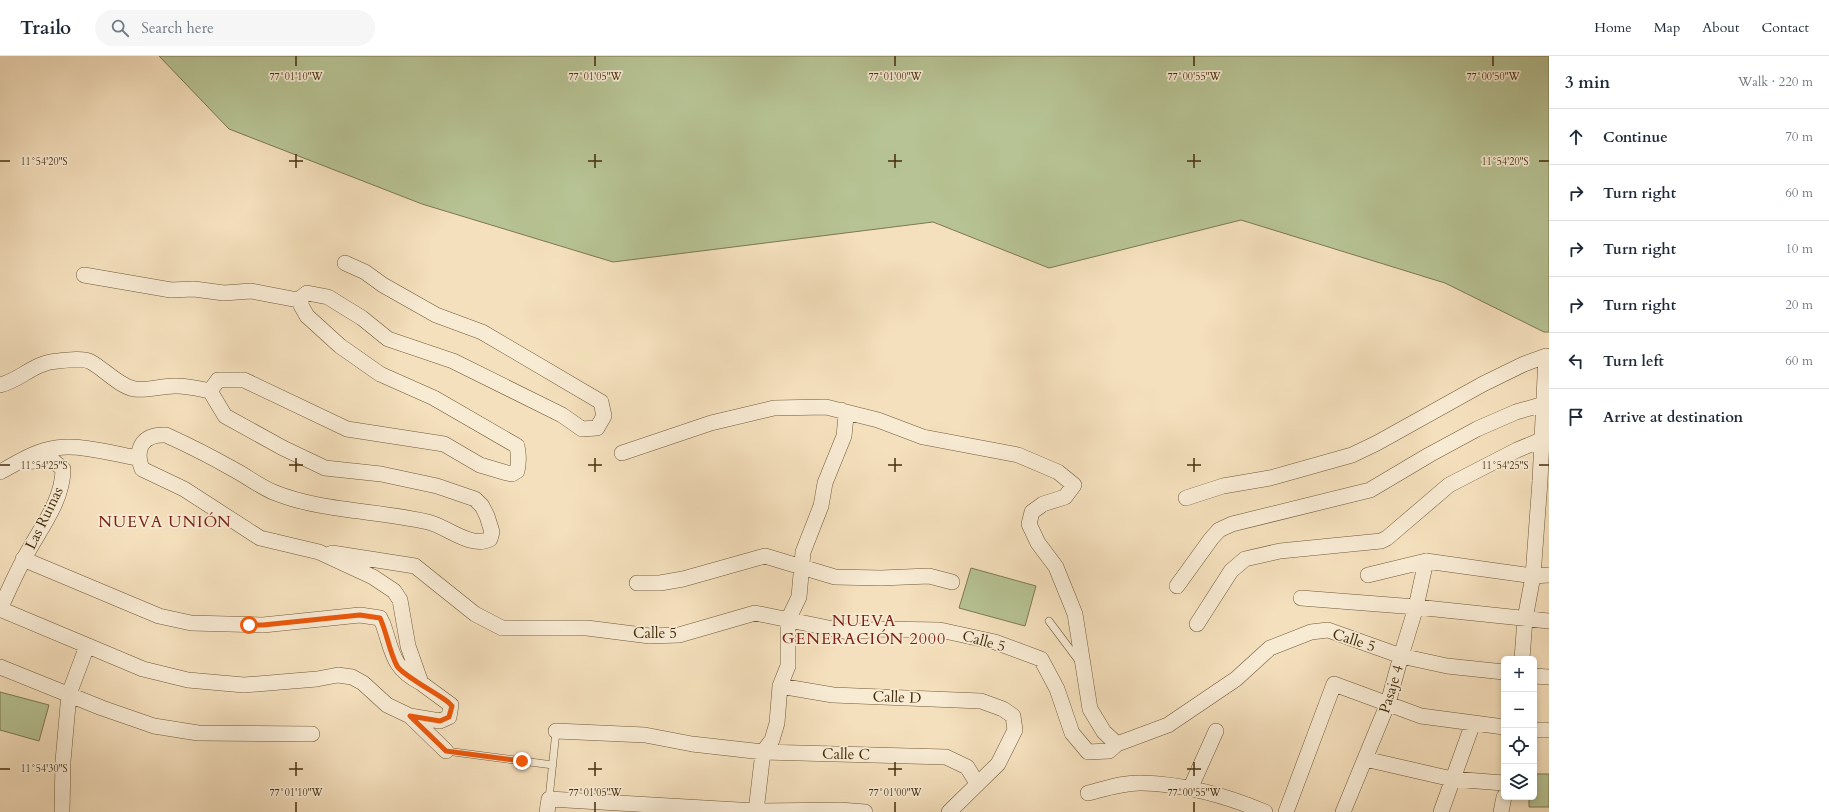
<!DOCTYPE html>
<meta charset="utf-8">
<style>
:root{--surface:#fff;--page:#f6f6f7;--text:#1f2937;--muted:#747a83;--line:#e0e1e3}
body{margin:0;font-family:Cardo,serif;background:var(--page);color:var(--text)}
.controls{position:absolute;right:12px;bottom:12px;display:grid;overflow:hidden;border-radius:6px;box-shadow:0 2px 6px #0003}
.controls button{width:36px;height:36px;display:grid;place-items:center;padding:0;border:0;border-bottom:1px solid var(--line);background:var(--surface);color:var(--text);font:20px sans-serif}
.stop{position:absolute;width:12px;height:12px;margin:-9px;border:3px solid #ea580c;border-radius:50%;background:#fff}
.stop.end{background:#ea580c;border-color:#fff;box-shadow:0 1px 4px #0008}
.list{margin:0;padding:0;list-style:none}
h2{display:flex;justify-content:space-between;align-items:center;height:52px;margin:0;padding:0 16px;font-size:17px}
h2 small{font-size:13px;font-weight:400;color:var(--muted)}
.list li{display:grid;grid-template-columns:26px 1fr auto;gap:12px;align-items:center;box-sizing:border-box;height:56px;padding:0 16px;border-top:1px solid var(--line)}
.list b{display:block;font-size:15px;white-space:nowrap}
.list em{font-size:13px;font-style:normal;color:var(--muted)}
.icon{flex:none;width:22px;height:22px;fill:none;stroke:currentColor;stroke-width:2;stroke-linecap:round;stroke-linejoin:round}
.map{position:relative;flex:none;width:1549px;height:756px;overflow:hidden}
header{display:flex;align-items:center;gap:24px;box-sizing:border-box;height:56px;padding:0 20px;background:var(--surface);border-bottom:1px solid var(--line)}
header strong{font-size:19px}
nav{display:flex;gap:22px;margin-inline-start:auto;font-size:14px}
.search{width:280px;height:36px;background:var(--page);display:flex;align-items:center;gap:10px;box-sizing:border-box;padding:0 14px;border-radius:22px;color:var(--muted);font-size:15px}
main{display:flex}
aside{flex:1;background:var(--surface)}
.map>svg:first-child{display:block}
.green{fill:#b7c394;stroke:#7e7850}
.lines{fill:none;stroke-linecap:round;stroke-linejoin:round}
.service-casing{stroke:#715a38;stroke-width:8}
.minor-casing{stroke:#715a38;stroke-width:16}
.service{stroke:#f8ebd4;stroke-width:7}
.minor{stroke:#f8ebd4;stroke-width:15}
.route{stroke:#ea580c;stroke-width:5}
.ticks{fill:none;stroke:#452d0b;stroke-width:1.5}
.labels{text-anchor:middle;stroke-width:3.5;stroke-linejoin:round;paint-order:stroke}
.street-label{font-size:15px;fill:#452d0b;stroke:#f8ebd4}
.neighbourhood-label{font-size:16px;letter-spacing:1px;fill:#7a1f14;stroke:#f8ebd4}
.ticks-label{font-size:10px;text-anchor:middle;fill:#452d0b;stroke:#f8ebd4;stroke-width:3.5;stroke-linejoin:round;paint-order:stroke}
</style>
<header>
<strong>Trailo</strong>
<div class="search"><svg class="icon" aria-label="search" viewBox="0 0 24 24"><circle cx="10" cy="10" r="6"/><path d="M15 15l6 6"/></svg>Search here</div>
<nav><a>Home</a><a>Map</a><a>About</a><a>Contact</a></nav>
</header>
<main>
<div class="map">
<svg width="1549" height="756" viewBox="0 0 1549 756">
<rect width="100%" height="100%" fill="#f5e0bd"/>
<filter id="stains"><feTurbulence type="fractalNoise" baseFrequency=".005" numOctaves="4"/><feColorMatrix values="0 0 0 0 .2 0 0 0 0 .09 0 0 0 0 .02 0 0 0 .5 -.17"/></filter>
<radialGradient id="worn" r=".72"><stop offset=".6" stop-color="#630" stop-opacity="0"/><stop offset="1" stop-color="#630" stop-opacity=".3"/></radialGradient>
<path class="green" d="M159,0H1549V276H1544L1445,227L1241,164L1049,212L933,166L613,206L422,148L229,73Z
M971,512L1036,530L1025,570L959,552Z
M0,636L49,649L39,685L0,674Z
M1534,718H1549V751H1529V741H1534Z"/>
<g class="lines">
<g class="service-casing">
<path id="service" d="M1049,565L1079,605
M446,695L553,709
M549,743L556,675"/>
</g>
<g class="minor-casing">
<path id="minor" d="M84,219L171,234L194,233L224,237L251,235L298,244L307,260L340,290L380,318L434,342L517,390C519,399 519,406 517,415L512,418L507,417L480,409L444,388L347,373L244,324H218L210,335
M298,244L307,237L328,241L362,262L388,283L453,305L562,359L582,373L597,372L604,360L601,346L482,276L436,259L383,229L365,216L345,207
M0,329C21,324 34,306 58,305C67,304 84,302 91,306C104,313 120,331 135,333C150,335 163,329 177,330C188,330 200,333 210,335L225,360L283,392L325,412L381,418L437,430L475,443L482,450L487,460L492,476L490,483C471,493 446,470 428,466C377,454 322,456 273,436C259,430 245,419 231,412C210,400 188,389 166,379C143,378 134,392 142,413L184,433L260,482L319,496L373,521L394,535L400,544L408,590L421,627L451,649L449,661L440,665L410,660L387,649L363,627L352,621L338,619L317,623L244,629L188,624L143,613L0,553
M622,397L711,367L774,352L826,351L878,364L923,381L1018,399L1058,416L1074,429L1065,441L1043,448L1032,456L1029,468L1038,487L1056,511L1075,558L1090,653L1104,676L1117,688
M0,416C17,407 37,394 56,392C79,388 115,398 138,402
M1186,442L1223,430L1270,422L1352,399L1377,387L1483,328L1524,308L1546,300L1540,425L1533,520L1525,563L1522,603
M332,497L415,510L475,558L502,572H587L650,580L679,579L755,557L848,576L882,573L940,574L995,586L1041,603L1057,633L1072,677L1088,696L1109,695L1117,688L1168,669L1236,623L1270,592L1311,576L1328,574L1401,600L1447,610L1504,616
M23,503L159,560L191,567L263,569L360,559L380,562L383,568C393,597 392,612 421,627
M1368,519L1426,505L1533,520L1549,519
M637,527H660L683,523L765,500L835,521L881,522L929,520L952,526
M1177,530L1211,483L1219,474L1232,468L1370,434L1429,399L1477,373L1516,356L1544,348
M1301,542L1416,551L1549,565
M0,553C8,536 15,519 24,503C38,475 63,446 63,413L52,404L19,406
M1197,568L1231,515L1245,503L1280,495L1381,485L1387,482L1449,429L1517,394L1541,384
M0,611L102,652L154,670L198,677L312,678
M1534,620L1549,621
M780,630L833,639L981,645L1003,653L1013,660L1015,674L998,708L949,756
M410,660L446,695
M1534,674H1549
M556,675L645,679L692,688L763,696L946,701L967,711L977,727
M1365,703L1452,723L1504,727
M1190,733L1216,675
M1088,737C1105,733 1124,726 1142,727C1184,728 1227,740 1265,756
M756,755L763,696L772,684L777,667L780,630L788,610V564L799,541L803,496L821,450L825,427L844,380L846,360L841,354
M62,756L63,705L69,638L87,590
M547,756L549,743L756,755L840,754L865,756
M1286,756L1334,628L1421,660L1504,671
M1343,756L1388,647L1401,600L1416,551L1426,505
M1441,756L1473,667
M1501,756L1504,741"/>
</g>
<use href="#service" class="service"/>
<use href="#minor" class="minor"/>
</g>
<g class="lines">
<path class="route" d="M249,569H263L360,559L380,562C387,577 389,595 397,610C402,619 438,638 448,646L452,650L449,661L440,665L410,660L446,695L522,705"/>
</g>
<path class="ticks" d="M296,0V10M595,0V10M895,0V10M1194,0V10M1493,0V10M296,98V112M595,98V112M895,98V112M1194,98V112M0,105H10M289,105H303M588,105H602M888,105H902M1187,105H1201M1539,105H1549M296,402V416M595,402V416M895,402V416M1194,402V416M0,409H10M289,409H303M588,409H602M888,409H902M1187,409H1201M1539,409H1549M296,706V720M595,706V720M895,706V720M1194,706V720M0,713H10M289,713H303M588,713H602M888,713H902M1187,713H1201M296,746V756M595,746V756M895,746V756M1194,746V756"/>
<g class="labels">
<g class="street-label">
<text transform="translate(44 462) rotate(-64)" y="5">Las Ruinas</text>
<text x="655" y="582">Calle 5</text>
<text transform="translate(1354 584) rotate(18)" y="5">Calle 5</text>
<text transform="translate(984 585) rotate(15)" y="5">Calle 5</text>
<text transform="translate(1391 633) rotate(-73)" y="5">Pasaje 4</text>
<text transform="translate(897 641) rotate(2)" y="5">Calle D</text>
<text transform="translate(846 698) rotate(1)" y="5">Calle C</text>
</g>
<g class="neighbourhood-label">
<text x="165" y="471">NUEVA UNIÓN</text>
<text x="864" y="570">NUEVA<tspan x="864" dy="18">GENERACIÓN 2000</tspan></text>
</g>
</g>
<g class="ticks-label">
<text x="296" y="24">77°01'10"W</text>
<text x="595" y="24">77°01'05"W</text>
<text x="895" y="24">77°01'00"W</text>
<text x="1194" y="24">77°00'55"W</text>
<text x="1493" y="24">77°00'50"W</text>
<text x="44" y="109">11°54'20"S</text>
<text x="1505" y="109">11°54'20"S</text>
<text x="44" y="413">11°54'25"S</text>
<text x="1505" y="413">11°54'25"S</text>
<text x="44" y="716">11°54'30"S</text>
<text x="296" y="740">77°01'10"W</text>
<text x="595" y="740">77°01'05"W</text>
<text x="895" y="740">77°01'00"W</text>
<text x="1194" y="740">77°00'55"W</text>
</g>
<rect width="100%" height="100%" filter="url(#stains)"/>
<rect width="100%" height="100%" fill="url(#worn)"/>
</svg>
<div class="controls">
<button>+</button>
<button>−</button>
<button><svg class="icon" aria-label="locate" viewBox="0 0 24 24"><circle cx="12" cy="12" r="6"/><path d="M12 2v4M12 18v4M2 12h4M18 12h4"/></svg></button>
<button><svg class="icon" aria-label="layers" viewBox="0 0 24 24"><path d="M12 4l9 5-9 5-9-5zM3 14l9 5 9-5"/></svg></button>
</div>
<div class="stop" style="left:249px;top:569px"></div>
<div class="stop end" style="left:522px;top:705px"></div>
</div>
<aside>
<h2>3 min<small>Walk · 220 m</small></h2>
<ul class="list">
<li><svg class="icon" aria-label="ahead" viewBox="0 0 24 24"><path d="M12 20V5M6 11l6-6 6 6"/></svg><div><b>Continue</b></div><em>70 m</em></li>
<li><svg class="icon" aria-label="right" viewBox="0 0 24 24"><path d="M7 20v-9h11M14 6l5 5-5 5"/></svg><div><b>Turn right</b></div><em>60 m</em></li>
<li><svg class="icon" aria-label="right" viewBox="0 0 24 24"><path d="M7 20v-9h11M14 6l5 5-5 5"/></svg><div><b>Turn right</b></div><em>10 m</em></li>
<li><svg class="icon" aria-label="right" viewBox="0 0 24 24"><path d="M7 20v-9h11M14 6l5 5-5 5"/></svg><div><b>Turn right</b></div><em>20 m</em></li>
<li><svg class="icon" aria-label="left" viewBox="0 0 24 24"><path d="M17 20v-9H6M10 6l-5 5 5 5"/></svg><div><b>Turn left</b></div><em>60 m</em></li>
<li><svg class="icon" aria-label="arrive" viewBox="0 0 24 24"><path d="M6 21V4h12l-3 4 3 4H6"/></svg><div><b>Arrive at destination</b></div></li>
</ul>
</aside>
</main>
